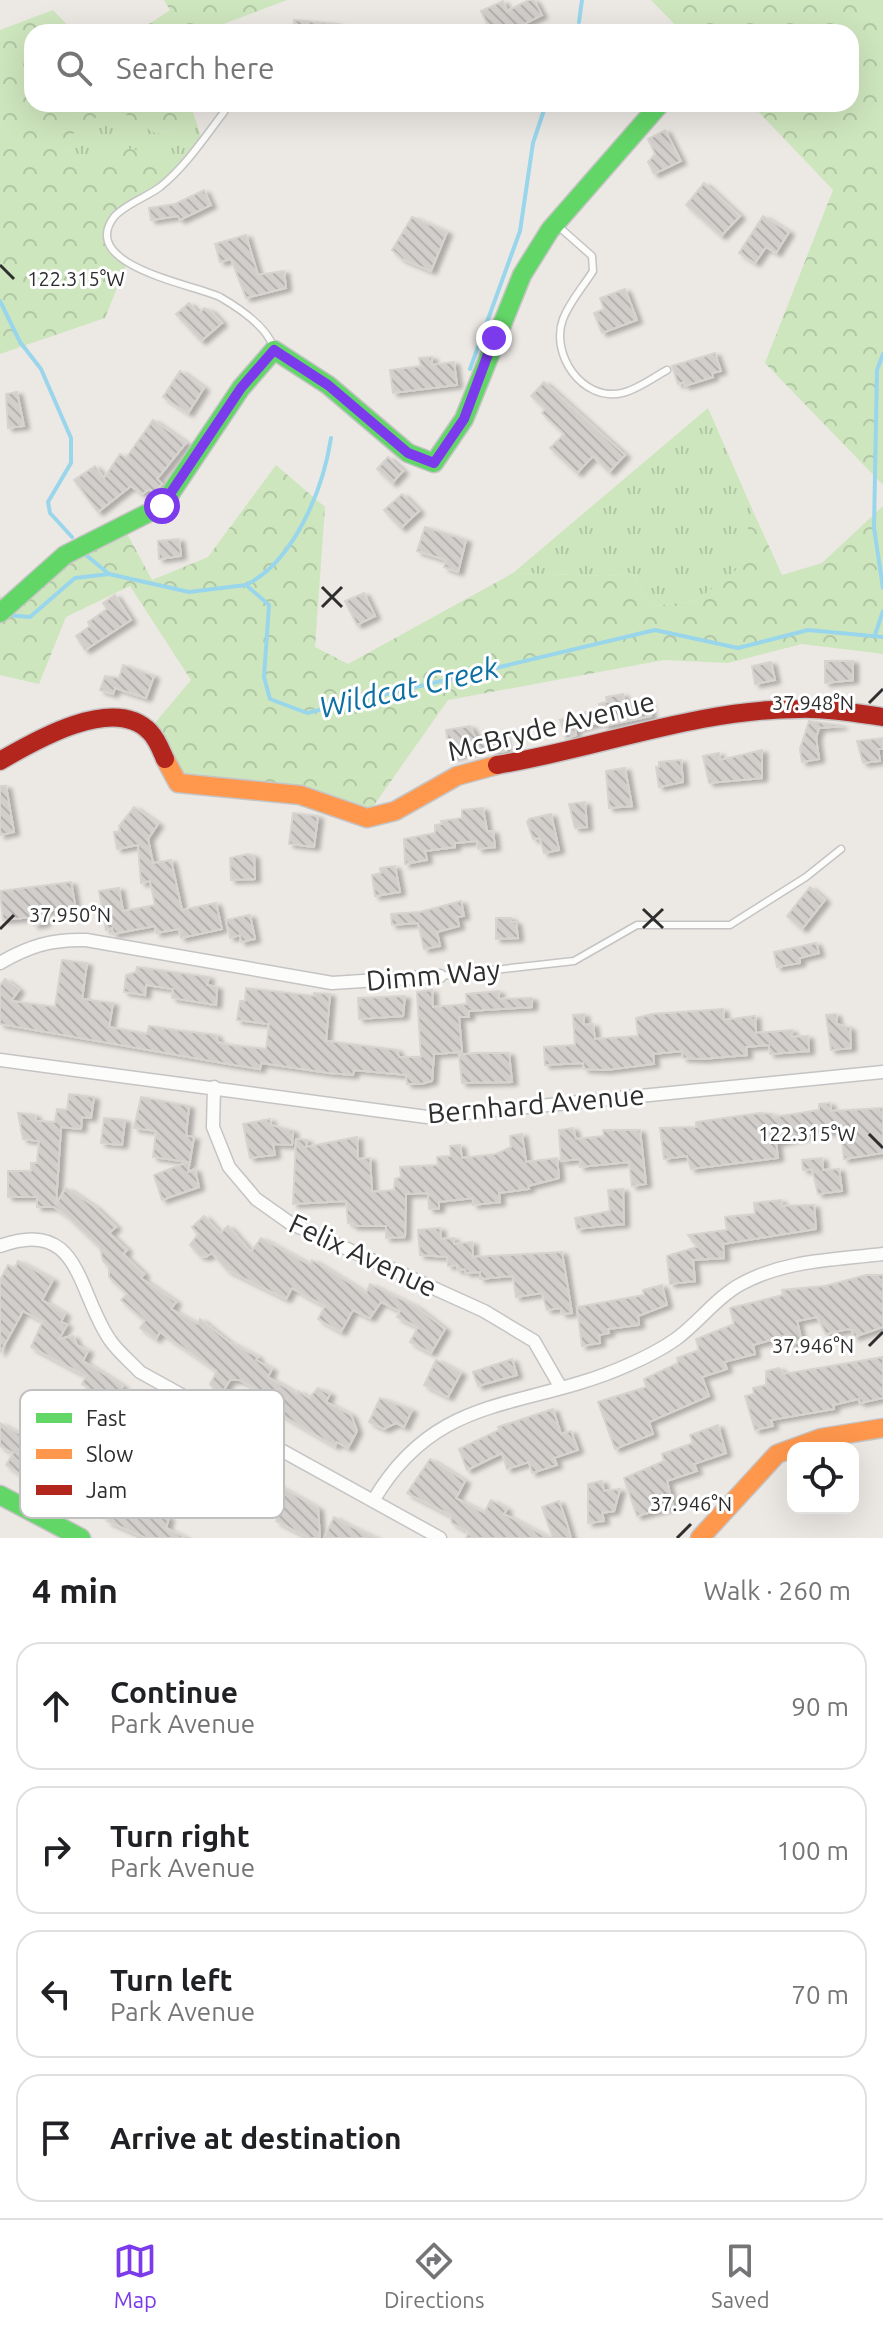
<!DOCTYPE html>
<meta charset="utf-8">
<style>
:root{--surface:#fff;--page:#f2f2f2;--text:#202124;--muted:#757577;--line:#e0e0e0;--accent:#7c3aed}
body{margin:0;font-family:Ubuntu,sans-serif;background:var(--page);color:var(--text)}
.controls{position:absolute;right:24px;bottom:24px;display:grid;overflow:hidden;border-radius:16px;box-shadow:0 8px 32px #0002}
.controls button{width:72px;height:72px;display:grid;place-items:center;padding:0;border:0;border-bottom:2px solid var(--line);background:var(--surface);color:var(--text);font:40px sans-serif}
.stop{position:absolute;width:24px;height:24px;margin:-18px;border:6px solid #7c3aed;border-radius:50%;background:#fff}
.stop.end{background:#7c3aed;border-color:#fff;box-shadow:0 2px 8px #0008}
.list{margin:0;padding:0;list-style:none}
h2{display:flex;justify-content:space-between;align-items:center;height:104px;margin:0;padding:0 32px;font-size:34px}
h2 small{font-size:26px;font-weight:400;color:var(--muted)}
.list li{display:grid;grid-template-columns:52px 1fr auto;gap:24px;align-items:center;box-sizing:border-box;height:128px;margin:0 16px 16px;padding:0 16px;border:2px solid var(--line);border-radius:24px}
.list b{display:block;font-size:30px;white-space:nowrap}
.list p{margin:0;font-size:26px;white-space:nowrap;color:var(--muted)}
.list em{font-size:26px;font-style:normal;color:var(--muted)}
.icon{flex:none;width:44px;height:44px;fill:none;stroke:currentColor;stroke-width:2;stroke-linecap:round;stroke-linejoin:round}
.map{position:relative;flex:none;width:883px;height:1538px;overflow:hidden}
.search{position:absolute;background:var(--surface);box-shadow:0 8px 32px #0002;left:24px;right:24px;top:24px;height:88px;display:flex;align-items:center;gap:20px;box-sizing:border-box;padding:0 28px;border-radius:24px;color:var(--muted);font-size:30px}
.sheet{height:680px;background:var(--surface)}
nav{display:flex;justify-content:space-around;align-items:center;box-sizing:border-box;height:112px;border-top:2px solid var(--line);background:var(--surface);font-size:22px;color:var(--muted)}
nav a{display:grid;justify-items:center;gap:4px}
nav .on{color:var(--accent)}
.map>svg:first-child{display:block}
.grass{fill:url(#grass-tufts)}
.forest{fill:url(#forest-crowns)}
.lines{fill:none;stroke-linecap:round;stroke-linejoin:round}
.stream{stroke:#99d6ec;stroke-width:4}
.building{fill:url(#building-back-hatch);stroke:#d7d4d0;stroke-width:2;filter:url(#shadow)}
.lane-casing{stroke:#c5c4c5;stroke-width:9}
.street-casing{stroke:#c5c4c5;stroke-width:15}
.fast-casing{stroke:#c5c4c5;stroke-width:21}
.slow-casing{stroke:#c5c4c5;stroke-width:21}
.jam-casing{stroke:#c5c4c5;stroke-width:21}
.lane{stroke:#fcfcfb;stroke-width:6}
.street{stroke:#fcfcfb;stroke-width:12}
.fast{stroke:#63d668;stroke-width:18}
.slow{stroke:#ff974d;stroke-width:18}
.jam{stroke:#b3261e;stroke-width:18}
.route{stroke:#7c3aed;stroke-width:10}
.ticks{fill:none;stroke:#2e2e2e;stroke-width:3}
.labels{text-anchor:middle;stroke-width:6;stroke-linejoin:round;paint-order:stroke}
.street-label{font-size:28px;fill:#2e2e2e;stroke:#fff}
.water-label{font-size:30px;font-style:italic;fill:#0d6fa3;stroke:#fff}
.key{fill:#fff;stroke:#c0c0c0;stroke-width:2}
.key-label{font-size:22px;fill:#2e2e2e}
.ticks-label{font-size:20px;text-anchor:middle;fill:#2e2e2e;stroke:#fff;stroke-width:6;stroke-linejoin:round;paint-order:stroke}
</style>
<div class="map">
<svg width="883" height="1538" viewBox="0 0 883 1538">
<defs>
<pattern id="grass-tufts" width="24" height="20" patternUnits="userSpaceOnUse" patternTransform="scale(2)"><rect width="24" height="20" fill="#cee6be"/><path d="M3 7l-1-3M5 7V3M7 7l1-3M15 17l-1-3M17 17v-4M19 17l1-3" fill="none" stroke="#b1c6a4"/></pattern>
<pattern id="forest-crowns" width="20" height="18" patternUnits="userSpaceOnUse" patternTransform="scale(2)"><rect width="20" height="18" fill="#cee6be"/><path d="M2 6a3 3 0 1 1 6 0M12 15a3 3 0 1 1 6 0" fill="none" stroke="#b1c6a4"/></pattern>
<pattern id="building-back-hatch" width="6" height="6" patternUnits="userSpaceOnUse" patternTransform="scale(2)"><rect width="6" height="6" fill="#d1cecb"/><path d="M-1 5l2 2M0 0l6 6M5-1l2 2" fill="none" stroke="#b4b1af"/></pattern>
<filter id="shadow"><feDropShadow dx="5" dy="3" stdDeviation="2" flood-color="#0004"/></filter>
</defs>
<rect width="100%" height="100%" fill="#ece8e4"/>
<path class="grass" d="M113,105L156,134L196,121L202,140L187,161L88,173L61,142Z
M708,408L753,511L737,570L696,601L651,606L632,573L607,576L513,573Z"/>
<path class="forest" d="M164,0H287L202,32H137L170,10Z
M651,0H883V485L765,363L833,190L751,104H851V32H682Z
M53,10L74,32H32V104H190L196,121L156,134L113,106L61,142L88,172L118,146L187,161C178,170 169,180 159,187C125,214 87,214 127,263L105,318L0,354V30Z
M276,465L325,507L315,647L348,664L513,573L607,576L632,573L651,606L696,601L736,570L753,511L782,575L822,563L883,506V654L802,644L728,663L664,660L448,700L365,818L315,799L178,783L149,730L191,680L130,586L66,617L39,684L0,675V595L9,606L65,555L123,526L152,580L208,557Z"/>
<g class="lines">
<path class="stream" d="M579,22L582,0
M0,301L20,342L41,369L71,438V463L48,502L50,513L72,537
M883,354L877,370L874,528L883,588
M470,369L520,231L533,143L546,104
M86,555L109,574
M246,585C294,561 323,490 331,438
M6,615L30,617L75,578L109,574L189,592L246,585L269,605L264,677L270,699L307,713L655,630L738,648L808,630L883,637
M875,635L883,611"/>
</g>
<path class="building" d="M529,0H534L542,15L508,32H491L481,11L503,1L507,11Z
M294,20L338,24V32H293Z
M665,130L681,161L654,174L648,162L655,154L648,139Z
M704,183L740,216L721,236L686,205Z
M204,190L211,205L180,220L178,216L151,220L149,208L175,204Z
M763,216L789,232L776,253L766,247L755,263L739,253Z
M412,217L447,232L431,271L402,259L392,250Z
M246,235L258,275L284,271L286,288L246,298L231,259L220,262L215,244Z
M625,289L637,320L602,333L594,313L604,309L600,298Z
M189,303L199,314L204,308L211,311L222,323L201,341L176,314Z
M715,353L721,371L712,373L713,377L685,386L684,382L678,384L672,366Z
M432,357V365L454,362L457,385L393,393L390,370L421,366L419,358Z
M180,371L204,388L188,413L163,397Z
M544,382L625,455L609,472L593,456L577,473L550,448L564,434L542,413L545,409L531,396Z
M17,392L24,426L8,428L6,394Z
M153,420L186,443L157,479L162,484L154,493L150,489L142,494L131,486L98,512L74,480L95,466L104,478L120,454L126,458Z
M388,457L403,471L392,483L377,469Z
M402,494L419,511L401,528L384,510Z
M425,527L466,540L458,572L444,567L446,560L417,551Z
M179,539L181,556L159,559L158,541Z
M364,593L375,616L357,625L345,601Z
M115,595L131,620L85,650L76,636L90,626L88,622L107,609L103,603Z
M825,661H853V680L825,683Z
M771,662L775,680L755,684L752,666Z
M123,665L154,676L146,698L115,688L113,694L100,690L105,676L119,678Z
M623,694L625,706L648,700L651,716L604,726L603,721L575,729L576,735L566,739L560,720L600,708L599,704L607,702L606,697Z
M809,721L843,726L819,728L816,738L819,759L802,762L800,749Z
M470,726L476,738L503,733L506,751L492,753L491,747L451,757L446,730Z
M883,738V749H878L880,761L863,763L857,741Z
M762,750V778L709,783L703,756L719,753L720,760Z
M681,760L683,782L659,787L656,767H659V762Z
M625,768L632,806L609,808L606,771Z
M0,786H6L14,832L0,835Z
M585,802L587,827L575,828L569,804Z
M134,807L158,824L148,839L153,863L171,860L182,910L216,903L222,929L181,938L179,929L156,933L155,926L113,934L112,928L106,930L99,891L119,888L123,911L155,905L150,881L141,883L138,845L117,849L114,832L120,831L119,826Z
M483,808L487,831H493L495,847L478,849L477,841L455,843V847L425,851L427,860L405,864L404,839L435,833V825L442,824L441,821L462,818V810Z
M293,813L318,816L314,847L289,844Z
M551,814L559,850L544,853L540,838L533,839L527,822L529,819Z
M248,854L254,856L255,879L231,880L230,858Z
M395,866L400,892L375,896L372,875L381,873L380,868Z
M71,882L76,910L64,913L63,908L43,912L45,923L34,925L33,917L3,920L0,891Z
M810,887L825,900L802,929L787,916Z
M461,901L464,916L457,917L459,926L437,932L440,946L424,949L418,923L392,925L391,914L420,912Z
M250,915L255,939L241,942L240,935L230,938L226,920Z
M496,918H511V922H516L518,938L496,939Z
M816,943L819,953L800,958V963L777,967L774,952Z
M62,960L87,963L82,999L113,1003L109,1027L147,1034L149,1026L175,1030L216,1035L218,1042L230,1045L266,1049L269,1024L237,1020L240,1001H245L246,988L314,996V993L330,994L326,1041L397,1050L399,1057H421L417,992L432,990L433,1007L467,1004L466,994L499,991V999L532,998V1007L469,1011V1017H459L462,1052L434,1054L432,1081L421,1084H407L406,1075L354,1070L353,1075L329,1073L261,1063L260,1069L234,1065L0,1024V985L5,979L19,990L11,1001L55,1007Z
M137,967L209,977L207,985L217,987L216,1005L172,998L173,989L146,985L145,995L124,992L126,975L136,972Z
M405,996L403,1016L359,1019L358,998Z
M723,1009L724,1020L755,1016L756,1033L792,1030V1037L808,1036L809,1051L770,1054L769,1045L746,1047L747,1055L702,1059L683,1058L682,1051L653,1054L654,1064L606,1070L584,1069L583,1063L545,1065L544,1047L575,1045L573,1015L584,1014V1025L593,1024L595,1039L638,1036L636,1018L652,1014Z
M836,1014L837,1024L850,1028L851,1048L831,1050L826,1015Z
M475,1053H509L512,1082L462,1083L459,1055Z
M69,1094L94,1097L91,1118L82,1117L81,1129L61,1127L56,1204L66,1188L95,1207L116,1227L109,1233L127,1250L123,1254L144,1274L141,1278L176,1302L171,1309L197,1324L200,1319L229,1342L258,1357L256,1360L272,1369L268,1377L297,1394L298,1391L309,1398L318,1388L330,1394L326,1402L351,1415L357,1431L348,1448L337,1442L335,1446L256,1400L260,1391L240,1380H230L222,1393L213,1388L210,1384L217,1371L160,1332L156,1339L140,1328L145,1321L121,1300L127,1294L109,1277V1267L103,1261L100,1248L67,1216L54,1207H37V1197H8V1171H31V1163H37L39,1141L23,1139L18,1113L35,1115L36,1121L55,1122L57,1109L67,1110Z
M141,1097L189,1106L186,1136L194,1137L188,1172L195,1169L199,1187L162,1200L154,1175L188,1162L153,1157L156,1131L134,1128Z
M830,1103L831,1111L883,1108V1153L844,1159L841,1130L826,1132V1128L805,1130L806,1136L776,1143L778,1158L691,1169L687,1156L664,1159L660,1128L696,1127V1122L760,1113L772,1114L773,1117L794,1114L819,1110V1104Z
M104,1118L125,1120L122,1145L101,1143Z
M270,1119L271,1125L293,1131L292,1145L273,1144L275,1155L250,1158L243,1124Z
M573,1128L576,1139L604,1136L603,1130H640L646,1184L632,1186L629,1162L580,1167V1159L561,1161L559,1130Z
M522,1134L526,1162L557,1158L559,1178L528,1186L529,1189L499,1193L500,1202L473,1205V1198L439,1202V1209H429L428,1193L406,1194L405,1237L386,1238V1226H353V1223H348L346,1201L293,1204L296,1139L307,1140L306,1147L357,1137L358,1159L370,1158L372,1192L394,1190L395,1179L401,1177L400,1167L438,1165L437,1157L451,1156L450,1146L460,1145L462,1158L496,1154L511,1147L510,1136Z
M822,1158L823,1170L839,1169L842,1191L818,1194L812,1169L803,1170L802,1160Z
M623,1189L624,1224L577,1229L575,1218L610,1211L608,1190Z
M781,1200L782,1206L814,1205L816,1229L723,1244L724,1258L693,1260L695,1281L670,1284L667,1256L697,1247L688,1235L727,1230L725,1217L755,1214L754,1203Z
M204,1216L220,1233L228,1226L251,1252L261,1238L310,1265L312,1260L366,1293L370,1284L415,1306L445,1329L431,1353L410,1342L418,1327L397,1317L400,1311L381,1302L370,1318L353,1310L341,1332L318,1319L325,1306L292,1288L286,1299L227,1270L212,1253L206,1257L200,1256L190,1245L198,1234L192,1227Z
M440,1228L441,1239L454,1238V1244L472,1242L473,1257L562,1252L572,1313L562,1314L561,1308L547,1310L542,1293L516,1297L513,1276L480,1279V1272L466,1273L465,1269L457,1270V1265L448,1266L447,1257L420,1255L418,1230Z
M18,1261L53,1280L42,1300L65,1314L61,1322L67,1325L59,1339L73,1336L77,1345L88,1351L83,1361L123,1386L111,1409L144,1431L156,1408L218,1445L203,1473L195,1468L190,1479L174,1470L178,1463L156,1451L151,1459L92,1424L102,1406L83,1396L88,1387L82,1384L86,1376L31,1347L43,1321L23,1311L0,1353V1280L8,1265L15,1268Z
M866,1275H883V1327L854,1337L852,1330L848,1329L826,1334L817,1317L797,1321L802,1342L790,1344L788,1335L753,1345L755,1354L724,1362L727,1369L702,1377L709,1396L649,1422L653,1434L615,1449L598,1402L646,1387L644,1379L678,1363L677,1358L699,1350L696,1339L734,1324L730,1308L783,1295L782,1290L825,1286Z
M662,1285L667,1305L638,1316L639,1325L608,1329L609,1333L599,1335L600,1343L582,1346L577,1307L644,1295L643,1290Z
M883,1357V1398L860,1403L859,1399L833,1405L834,1409L771,1420L773,1426L755,1430L745,1396L754,1394L753,1388L766,1385V1371L779,1368L784,1374Z
M512,1359L517,1375L478,1386L473,1372Z
M436,1360L461,1373L448,1397L424,1385Z
M380,1398L412,1410L404,1427L396,1423L384,1429L369,1422Z
M553,1409L561,1434L571,1431L578,1450L554,1458L557,1465L532,1473L529,1462L507,1469L502,1453L467,1470L459,1449L499,1430L498,1427Z
M0,1423L47,1449L57,1433L91,1451L84,1463L62,1451L46,1485L39,1482L37,1485L6,1465L13,1453L0,1446Z
M718,1425L726,1453L694,1464L697,1471L667,1481L673,1506L637,1516L624,1478L664,1461L662,1454L693,1443L690,1435Z
M430,1459L465,1481L456,1498L484,1513L491,1500L507,1509L504,1514L549,1538H466L469,1532L452,1523L450,1515L407,1493Z
M246,1468L318,1508L320,1538H309L276,1521L280,1511L235,1490Z
M87,1471L111,1484L109,1489L148,1510L157,1497L170,1504L164,1515L169,1518L166,1528L186,1538H146L107,1521L109,1518L85,1505V1500L75,1495Z
M602,1481L604,1491L620,1489L614,1511L602,1513L604,1521L588,1523V1484Z
M559,1501L566,1521L571,1538H553L542,1507Z
M334,1517L348,1525L376,1538H324Z"/>
<g class="lines">
<g class="lane-casing">
<path id="lane" d="M224,112C204,138 186,166 160,187C147,197 125,204 114,217C77,266 196,285 220,297C239,308 265,325 273,346
M558,226L592,256L593,271C583,287 570,301 563,319C550,354 582,402 622,393C637,390 654,377 667,370
M440,976L574,961L637,925H730L806,877L841,849"/>
</g>
<g class="street-casing">
<path id="street" d="M0,963C29,946 52,939 86,940L332,983L440,976
M0,1060L427,1117L883,1072
M214,1087L213,1127L229,1167L256,1199L290,1223L484,1311L534,1341L561,1388
M0,1246C81,1216 77,1293 110,1340C118,1352 131,1362 140,1372L440,1538
M373,1501C438,1390 526,1411 628,1365C644,1358 662,1349 676,1339C698,1323 717,1297 741,1284C785,1260 834,1260 883,1254"/>
</g>
<g class="fast-casing">
<path id="fast" d="M0,613L65,555L162,506L241,388L274,350L328,385L408,453L434,463L464,419L522,275L550,230L660,104
M0,1495L81,1538"/>
</g>
<g class="slow-casing">
<path id="slow" d="M165,759L178,783L300,795L367,818L395,811L457,776L497,765
M700,1538L777,1454L821,1438L883,1428"/>
</g>
<g class="jam-casing">
<path id="jam" d="M0,761C34,741 114,694 150,732C157,739 161,750 165,759
M497,765C595,749 698,709 798,709C826,708 855,713 883,717"/>
</g>
<use href="#lane" class="lane"/>
<use href="#street" class="street"/>
<use href="#fast" class="fast"/>
<use href="#slow" class="slow"/>
<use href="#jam" class="jam"/>
</g>
<g class="lines">
<path class="route" d="M162,506L241,388L274,350L328,385L408,453L434,463L464,419L494,338"/>
</g>
<path class="ticks" d="M0,265L14,279M322,587L342,607M322,607L342,587M869,703L883,689M643,909L663,928M643,928L663,909M0,929L14,915M869,1134L883,1148M869,1346L883,1332M677,1538L691,1524"/>
<g class="labels">
<g class="street-label">
<text transform="translate(551 726) rotate(-14)" y="10">McBryde Avenue</text>
<text transform="translate(433 975) rotate(-5)" y="10">Dimm Way</text>
<text transform="translate(536 1104) rotate(-5)" y="10">Bernhard Avenue</text>
<text transform="translate(363 1255) rotate(25)" y="10">Felix Avenue</text>
</g>
<g class="water-label">
<text transform="translate(409 688) rotate(-13)" y="10">Wildcat Creek</text>
</g>
</g>
<rect x="20" y="1390" width="264" height="128" rx="12" class="key"/>
<rect x="36" y="1413" width="36" height="10" fill="#63d668"/>
<rect x="36" y="1449" width="36" height="10" fill="#ff974d"/>
<rect x="36" y="1485" width="36" height="10" fill="#b3261e"/>
<g class="key-label">
<text x="86" y="1426">Fast</text>
<text x="86" y="1462">Slow</text>
<text x="86" y="1498">Jam</text>
</g>
<g class="ticks-label">
<text x="76" y="286">122.315°W</text>
<text x="813" y="710">37.948°N</text>
<text x="70" y="922">37.950°N</text>
<text x="807" y="1141">122.315°W</text>
<text x="813" y="1353">37.946°N</text>
<text x="691" y="1511">37.946°N</text>
</g>
</svg>
<div class="controls">
<button><svg class="icon" aria-label="locate" viewBox="0 0 24 24"><circle cx="12" cy="12" r="6"/><path d="M12 2v4M12 18v4M2 12h4M18 12h4"/></svg></button>
</div>
<div class="stop" style="left:162px;top:506px"></div>
<div class="stop end" style="left:494px;top:338px"></div>
<div class="search"><svg class="icon" aria-label="search" viewBox="0 0 24 24"><circle cx="10" cy="10" r="6"/><path d="M15 15l6 6"/></svg>Search here</div>
</div>
<section class="sheet">
<h2>4 min<small>Walk · 260 m</small></h2>
<ul class="list">
<li><svg class="icon" aria-label="ahead" viewBox="0 0 24 24"><path d="M12 20V5M6 11l6-6 6 6"/></svg><div><b>Continue</b><p>Park Avenue</p></div><em>90 m</em></li>
<li><svg class="icon" aria-label="right" viewBox="0 0 24 24"><path d="M7 20v-9h11M14 6l5 5-5 5"/></svg><div><b>Turn right</b><p>Park Avenue</p></div><em>100 m</em></li>
<li><svg class="icon" aria-label="left" viewBox="0 0 24 24"><path d="M17 20v-9H6M10 6l-5 5 5 5"/></svg><div><b>Turn left</b><p>Park Avenue</p></div><em>70 m</em></li>
<li><svg class="icon" aria-label="arrive" viewBox="0 0 24 24"><path d="M6 21V4h12l-3 4 3 4H6"/></svg><div><b>Arrive at destination</b></div></li>
</ul>
</section>
<nav>
<a class="on"><svg class="icon" aria-label="map" viewBox="0 0 24 24"><path d="M3 6l6-2 6 2 6-2v14l-6 2-6-2-6 2zM9 4v14M15 6v14"/></svg>Map</a>
<a><svg class="icon" aria-label="directions" viewBox="0 0 24 24"><path d="M12 3l9 9-9 9-9-9zM9 14v-3h6M13 9l2 2-2 2"/></svg>Directions</a>
<a><svg class="icon" aria-label="saved" viewBox="0 0 24 24"><path d="M7 4h10v16l-5-4-5 4z"/></svg>Saved</a>
</nav>
